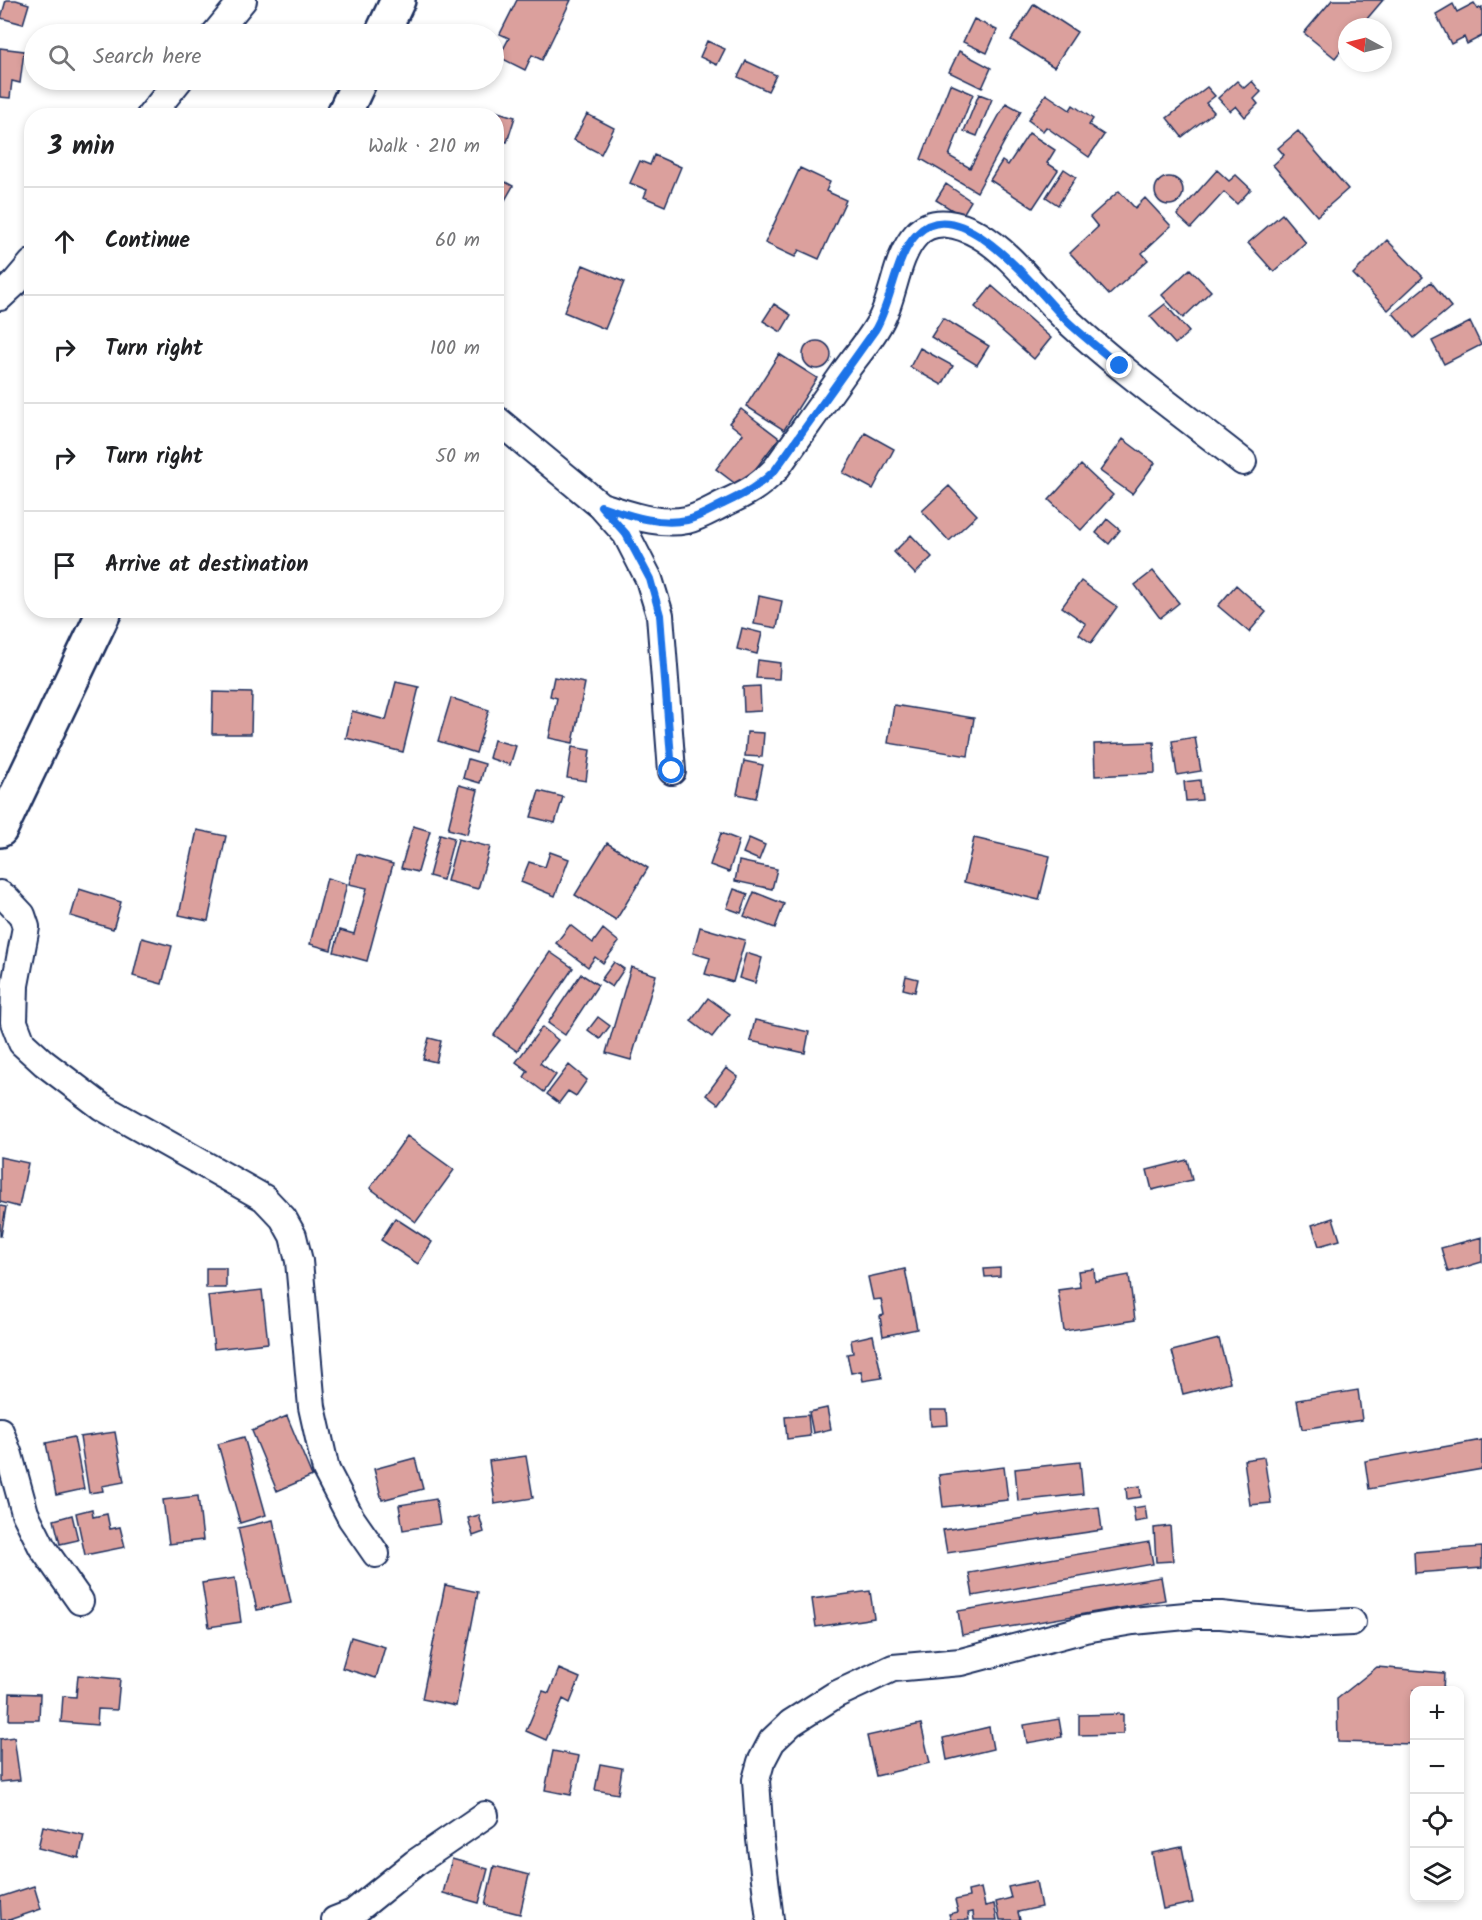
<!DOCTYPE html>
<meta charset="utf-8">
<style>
:root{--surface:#fff;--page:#f2f2f2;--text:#202124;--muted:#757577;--line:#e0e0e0}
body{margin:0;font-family:Kalam,sans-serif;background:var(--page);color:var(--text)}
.controls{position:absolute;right:18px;bottom:18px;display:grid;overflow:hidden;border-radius:12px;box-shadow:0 3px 9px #0003}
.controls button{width:54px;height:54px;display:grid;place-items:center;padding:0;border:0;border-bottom:2px solid var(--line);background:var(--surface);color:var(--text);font:30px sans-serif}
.compass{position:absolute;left:1338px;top:18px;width:54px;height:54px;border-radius:50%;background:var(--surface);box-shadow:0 3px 9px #0003;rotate:277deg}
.stop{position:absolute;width:18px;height:18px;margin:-14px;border:4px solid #1a73e8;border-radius:50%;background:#fff}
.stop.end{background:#1a73e8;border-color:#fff;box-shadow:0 2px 6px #0008}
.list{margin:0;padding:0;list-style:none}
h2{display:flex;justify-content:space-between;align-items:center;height:78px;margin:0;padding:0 24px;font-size:26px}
h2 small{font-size:20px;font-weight:400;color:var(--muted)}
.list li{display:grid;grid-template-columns:39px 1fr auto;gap:18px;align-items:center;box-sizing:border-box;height:108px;padding:0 24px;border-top:2px solid var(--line)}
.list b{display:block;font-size:22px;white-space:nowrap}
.list em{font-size:20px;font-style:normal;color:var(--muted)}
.icon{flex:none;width:33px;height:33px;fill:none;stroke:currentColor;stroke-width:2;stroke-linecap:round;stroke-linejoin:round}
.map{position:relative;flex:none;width:1482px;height:1920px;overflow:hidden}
.search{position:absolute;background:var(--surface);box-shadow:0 3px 9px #0003;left:24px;top:24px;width:480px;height:66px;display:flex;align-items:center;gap:15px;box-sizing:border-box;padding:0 21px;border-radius:33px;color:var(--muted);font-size:22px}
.panel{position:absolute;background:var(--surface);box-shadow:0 3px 9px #0003;left:24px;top:108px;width:480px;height:510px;border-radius:24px}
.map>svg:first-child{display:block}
.building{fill:#dba09d;stroke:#1b2f5e;stroke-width:1.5}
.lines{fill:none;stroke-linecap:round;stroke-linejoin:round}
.minor-casing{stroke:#1b2f5e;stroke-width:30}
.secondary-casing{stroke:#1b2f5e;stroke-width:38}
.minor{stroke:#fff;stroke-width:26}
.secondary{stroke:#fff;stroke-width:33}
.route{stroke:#1a73e8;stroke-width:8}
</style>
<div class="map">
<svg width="1482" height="1920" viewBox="0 0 1482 1920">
<rect width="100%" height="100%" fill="#fff"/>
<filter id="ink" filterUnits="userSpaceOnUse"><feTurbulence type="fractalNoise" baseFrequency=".0167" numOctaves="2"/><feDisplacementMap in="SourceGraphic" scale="12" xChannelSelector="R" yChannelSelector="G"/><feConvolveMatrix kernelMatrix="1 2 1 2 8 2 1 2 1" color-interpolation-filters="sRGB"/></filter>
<g filter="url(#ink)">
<path class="building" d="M6,0H16L29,4L23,24L1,18Z
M517,0H571L542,60L532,55L525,70L499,57L509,38L500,34Z
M1332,0H1383L1360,27H1347V43L1335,58L1304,33Z
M1474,3L1478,9L1482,7V36L1467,44L1464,37L1451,44L1436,14L1453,4L1457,12Z
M1034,4L1077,32L1054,67L1011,40Z
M974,19L997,30L987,53L963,42Z
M707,41L725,49L717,65L700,57Z
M0,48L24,51L20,83L12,81L10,98L0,97Z
M959,51L991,68L982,88L949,72Z
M746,61L776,75L768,91L738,77Z
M1237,81L1244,88L1252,81L1261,92L1254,99L1258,104L1245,117L1236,106L1230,111L1218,98Z
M950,84L973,94L949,156L970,168L1006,103L1021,111L977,192L921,159Z
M1207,87L1215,96L1206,103L1214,112L1182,137L1167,118Z
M979,94L992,99L977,136L964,131Z
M1046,94L1070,110L1073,105L1093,119L1089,125L1104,135L1089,157L1046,127L1043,131L1028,120Z
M491,110L515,117L507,142L496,139V116H489Z
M587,114L614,128L601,154L574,140Z
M1298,131L1348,189L1317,216L1273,165L1284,155L1278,148Z
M1029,133L1055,150L1047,163L1058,170L1033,208L990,180L1002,161L1008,165Z
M654,155L681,167L665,206L644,197L647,190L630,183L640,161L650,165Z
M800,168L830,182L826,191L846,200L819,259L799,250L795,257L765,243Z
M1064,169L1076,177L1058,205L1046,197Z
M1217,170L1229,181L1236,175L1251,189L1237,204L1224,192L1191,228L1177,215Z
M1155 191a14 14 0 1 1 28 0a14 14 0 1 1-28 0Z
M496,177L513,186L496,216Z
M946,184L971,201L962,216L936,200Z
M1119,191L1135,208L1145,198L1171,226L1142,253L1148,260L1109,295L1070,253L1098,227L1090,217Z
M1282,214L1306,243L1274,272L1248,243Z
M1387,240L1423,277L1388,310L1353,274Z
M583,265L624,282L605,329L564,312Z
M1190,269L1211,291L1183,318L1162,295Z
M1431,282L1451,307L1414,338L1393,313Z
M992,286L1051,338L1034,359L975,307Z
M774,304L791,315L781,332L763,321Z
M1165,304L1189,332L1175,344L1150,316Z
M943,318L989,346L977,365L931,337Z
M1470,322L1481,345L1444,364L1432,341Z
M803 355a14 14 0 1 1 28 0a14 14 0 1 1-28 0Z
M920,348L953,366L942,385L910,367Z
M779,354L817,378L784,430L746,406Z
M741,409L779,438L741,488L716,469L743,434L729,423Z
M865,433L894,449L873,489L843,473Z
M1123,439L1155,463L1132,494L1100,471Z
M1081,465L1113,495L1081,530L1049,500Z
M949,486L977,515L949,541L922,511Z
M1107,519L1120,530L1109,544L1096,533Z
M911,535L932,557L915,574L894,552Z
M1153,571L1179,603L1160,618L1135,585Z
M1081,581L1117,607L1091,643L1079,634L1086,624L1062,607Z
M1236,585L1266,612L1249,632L1218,606Z
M759,596L782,601L777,628L754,624Z
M742,628L762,633L757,654L737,649Z
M758,660L780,663L779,679L756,678Z
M554,677L585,683L573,743L549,738L557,698L550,696Z
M396,682L419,687L403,752L346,738L352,711L386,720Z
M760,686L761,711L744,712L743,687Z
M213,692L252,693L251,734H212Z
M451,698L489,710L476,753L438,741Z
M894,705L974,718L968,756L888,743Z
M747,732L764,733L762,757L745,756Z
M1195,737L1201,771L1177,775L1172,741Z
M494,740L516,746L510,765L489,758Z
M1154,742L1155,773L1095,776L1094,744Z
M572,747L590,750L586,781L567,778Z
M468,759L485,764L480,783L463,778Z
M744,761L763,765L756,798L737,794Z
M1200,780L1202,800L1186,801L1184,782Z
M459,785L478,790L467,834L448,829Z
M539,791L563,797L555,823L531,817Z
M413,826L430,831L418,872L401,868Z
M197,830L226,836L208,921L179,915Z
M721,833L739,840L729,872L710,865Z
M440,834L454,838L443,880L429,876Z
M749,838L765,845L759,860L743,853Z
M974,838L1050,856L1039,900L964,882Z
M458,839L490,847L478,889L447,881Z
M607,843L648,868L616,920L575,895Z
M550,852L569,859L555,896L521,882L529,862L545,867Z
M357,854L393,864L367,961L334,952L340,930L354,934L367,888L349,884Z
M739,861L777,869L772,889L735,881Z
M327,878L347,884L331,950L310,944Z
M79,889L121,902L113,929L71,916Z
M734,889L748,894L741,913L727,908Z
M754,892L784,904L775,928L744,916Z
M570,925L593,943L603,929L619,942L603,963L595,957L588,967L556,943Z
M700,927L745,940L733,982L705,974L710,958L693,953Z
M142,938L172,946L162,984L133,976Z
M550,952L573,968L517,1051L494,1035Z
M746,953L762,958L755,983L739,978Z
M614,962L624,969L612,987L601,980Z
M631,967L656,975L631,1060L606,1053Z
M581,974L598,985L565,1035L548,1023Z
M906,976L918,979L915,992L903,989Z
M708,998L730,1014L712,1037L691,1021Z
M598,1017L610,1026L600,1039L588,1030Z
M755,1020L809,1032L805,1053L750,1041Z
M542,1027L558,1040L540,1063L556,1075L544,1092L524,1077L528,1071L516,1062Z
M429,1038L441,1041L436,1062L423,1059Z
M569,1065L587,1080L576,1096L568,1091L559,1103L547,1094Z
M726,1068L738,1077L718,1104L706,1095Z
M407,1136L454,1170L416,1222L370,1188Z
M0,1157L28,1163L19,1207L0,1202Z
M1187,1160L1192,1180L1152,1190L1147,1170Z
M0,1206L6,1207L1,1236H0Z
M395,1218L432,1242L418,1264L381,1240Z
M1333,1218L1340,1240L1319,1246L1312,1225Z
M1482,1237V1262L1448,1272L1441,1248Z
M206,1268H226V1288H206Z
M1000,1268V1276L985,1277L984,1269Z
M905,1269L917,1329L883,1336L880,1316L884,1315L881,1299L873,1300L868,1277Z
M1094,1269L1095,1281L1129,1275L1135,1320L1064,1331L1058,1290L1080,1287L1078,1271Z
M262,1290L268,1343L214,1349L208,1296Z
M873,1335L882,1378L863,1381L861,1371L851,1373L847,1354L853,1353L851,1340Z
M1219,1339L1230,1382L1183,1394L1172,1351Z
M1358,1390L1362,1420L1302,1429L1297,1400Z
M827,1408L831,1429L813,1433L809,1412Z
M930,1410H947L948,1425L931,1426Z
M808,1415L810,1436L787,1439L785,1417Z
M287,1416L312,1476L277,1491L252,1431Z
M115,1432L124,1482L102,1486L103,1491L89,1493L80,1437Z
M74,1437L84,1489L56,1495L46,1443Z
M244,1437L266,1515L240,1523L218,1444Z
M1482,1440V1469L1369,1489L1365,1461Z
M526,1456L533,1498L495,1504L489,1461Z
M1264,1457L1271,1503L1250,1505L1244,1460Z
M415,1458L423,1489L382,1500L374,1469Z
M1080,1462L1083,1494L1018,1501L1015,1469Z
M1004,1467L1008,1500L943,1507L939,1475Z
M1140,1486L1141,1497L1127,1499L1126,1488Z
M198,1496L203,1540L169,1544L163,1500Z
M436,1499L440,1524L403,1530L399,1505Z
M1145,1506L1147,1520L1135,1522L1133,1508Z
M1099,1507L1102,1530L947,1553L943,1530Z
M92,1509L93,1517L107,1514L110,1529L120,1527L125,1547L85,1555L76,1513Z
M72,1515L78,1540L60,1544L54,1520Z
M479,1515L484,1532L473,1536L468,1518Z
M273,1520L291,1603L257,1610L238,1528Z
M1170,1526L1173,1561L1156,1562L1154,1528Z
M1149,1542L1153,1564L973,1596L969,1573Z
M1482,1547V1568L1415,1573L1414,1552Z
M1161,1577L1165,1600L962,1635L958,1611Z
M235,1578L241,1622L209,1627L202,1583Z
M445,1585L478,1592L456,1706L422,1699Z
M870,1591L874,1618L816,1627L812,1599Z
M351,1637L385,1647L376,1678L342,1668Z
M1377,1667L1444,1673L1443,1690H1414V1744L1338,1742L1337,1699Z
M559,1669L580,1678L570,1703L563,1699L546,1740L526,1731L543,1691L549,1693Z
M78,1675L120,1679L117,1710L98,1709L97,1725L61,1722L63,1696L76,1697Z
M10,1693L40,1694L39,1720H9Z
M1123,1714V1734L1079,1735V1715Z
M1059,1719L1062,1737L1027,1743L1024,1725Z
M921,1724L930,1763L876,1776L867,1736Z
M989,1727L993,1749L947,1760L943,1738Z
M14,1737L20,1780L0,1782V1739Z
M553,1751L579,1756L571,1795L545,1790Z
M600,1764L622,1768L618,1794L595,1790Z
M43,1826L84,1835L79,1858L38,1848Z
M1182,1847L1193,1903L1163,1909L1152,1853Z
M452,1859L488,1869L479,1903L443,1893Z
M494,1866L529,1875L520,1914L485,1905Z
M1036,1881L1041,1907L1018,1912L1020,1920H1000L996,1902L1011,1898L1008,1887Z
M34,1886L41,1909L9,1920H1L0,1897Z
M981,1888L985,1906L994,1904L997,1920H974L973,1912L968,1913L969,1920H951L949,1914L958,1912L955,1900L969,1897L968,1891Z"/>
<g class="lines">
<g class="minor-casing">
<path id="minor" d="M215,34L243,0
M150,116L179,80
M0,297L15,283L32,263
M496,419L601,506L626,534L649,579L660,615L672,771
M601,506C629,514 658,526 687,520C700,517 714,508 725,503C747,493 758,487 775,470C799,436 823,403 846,370C858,353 873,337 882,318C895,292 896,257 916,235C933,216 960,224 979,235C1015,256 1039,295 1070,323C1124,373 1185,416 1243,462
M0,894L6,898L22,915L26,927L15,985L14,1022L22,1043L44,1063L102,1107L264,1198L283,1218L293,1236L299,1261L312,1407L326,1470L351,1518L376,1554
M0,1431L9,1455L25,1513L42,1547L80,1601
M335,1920L353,1913L415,1863L485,1815
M770,1920L760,1839L756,1780L761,1762L772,1741L791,1723L835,1695L893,1668L961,1662L1085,1629L1133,1621L1196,1615H1221L1308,1624L1352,1622"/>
</g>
<g class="secondary-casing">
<path id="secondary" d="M382,34L398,0
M343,116L360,80
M0,830L105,610"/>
</g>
<use href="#minor" class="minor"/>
<use href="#secondary" class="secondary"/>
</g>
</g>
<g class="lines" filter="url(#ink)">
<path class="route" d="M672,771L660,615L650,579L626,534L601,506C629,515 658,526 687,520C700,517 714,508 725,503C746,493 759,486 775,470L875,330C892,302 895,256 917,234C962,188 1040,295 1068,322C1085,338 1103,352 1120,366"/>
</g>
</svg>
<div class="controls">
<button>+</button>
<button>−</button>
<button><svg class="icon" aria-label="locate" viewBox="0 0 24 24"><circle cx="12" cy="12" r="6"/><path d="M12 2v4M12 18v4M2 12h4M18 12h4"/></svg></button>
<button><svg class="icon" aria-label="layers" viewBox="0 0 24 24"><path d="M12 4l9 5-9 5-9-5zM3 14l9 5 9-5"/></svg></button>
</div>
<svg class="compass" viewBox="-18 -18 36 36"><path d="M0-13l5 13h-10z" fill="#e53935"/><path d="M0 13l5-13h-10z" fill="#757577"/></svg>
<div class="stop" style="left:672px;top:771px"></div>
<div class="stop end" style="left:1120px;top:366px"></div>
<div class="search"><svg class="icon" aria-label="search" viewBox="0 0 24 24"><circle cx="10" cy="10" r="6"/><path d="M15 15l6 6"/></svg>Search here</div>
<section class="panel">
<h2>3 min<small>Walk · 210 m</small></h2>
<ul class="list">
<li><svg class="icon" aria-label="ahead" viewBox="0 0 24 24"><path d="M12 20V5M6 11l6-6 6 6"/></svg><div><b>Continue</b></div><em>60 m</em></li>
<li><svg class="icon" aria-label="right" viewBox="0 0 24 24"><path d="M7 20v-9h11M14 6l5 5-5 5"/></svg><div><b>Turn right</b></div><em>100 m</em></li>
<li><svg class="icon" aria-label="right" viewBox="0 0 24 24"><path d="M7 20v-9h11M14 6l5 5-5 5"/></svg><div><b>Turn right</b></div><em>50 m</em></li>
<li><svg class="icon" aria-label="arrive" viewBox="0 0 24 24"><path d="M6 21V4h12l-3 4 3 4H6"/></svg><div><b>Arrive at destination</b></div></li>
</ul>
</section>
</div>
